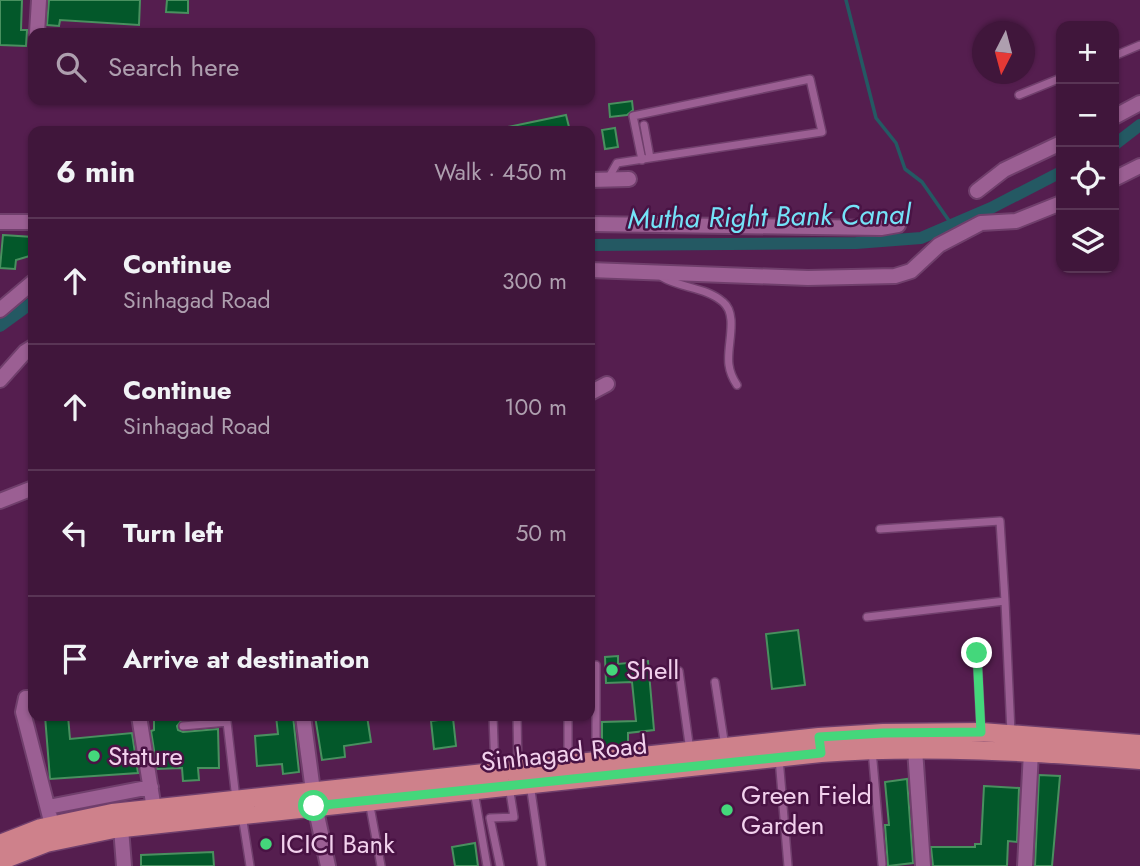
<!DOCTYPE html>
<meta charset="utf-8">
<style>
:root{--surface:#40163b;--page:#471f42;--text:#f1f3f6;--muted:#ae9faf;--line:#593555}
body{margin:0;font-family:Jost,sans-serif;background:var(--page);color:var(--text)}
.controls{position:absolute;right:21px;top:21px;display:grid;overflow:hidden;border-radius:14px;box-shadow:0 2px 5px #0004}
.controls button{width:63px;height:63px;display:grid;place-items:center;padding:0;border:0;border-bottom:2px solid var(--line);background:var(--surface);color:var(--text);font:35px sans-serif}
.compass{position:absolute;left:972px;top:21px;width:63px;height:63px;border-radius:50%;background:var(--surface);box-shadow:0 2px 5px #0004;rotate:186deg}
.stop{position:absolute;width:21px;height:21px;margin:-16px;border:5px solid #44d77b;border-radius:50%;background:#fff}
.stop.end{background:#44d77b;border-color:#fff;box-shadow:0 2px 7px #0008}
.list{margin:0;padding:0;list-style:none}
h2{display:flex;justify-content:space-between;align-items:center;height:91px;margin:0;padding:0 28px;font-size:30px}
h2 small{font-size:23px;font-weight:400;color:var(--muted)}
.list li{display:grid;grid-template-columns:46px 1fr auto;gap:21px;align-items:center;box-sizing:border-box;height:126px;padding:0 28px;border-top:2px solid var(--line)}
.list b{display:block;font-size:26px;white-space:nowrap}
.list p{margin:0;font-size:23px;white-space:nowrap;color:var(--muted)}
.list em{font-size:23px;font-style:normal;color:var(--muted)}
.icon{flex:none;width:38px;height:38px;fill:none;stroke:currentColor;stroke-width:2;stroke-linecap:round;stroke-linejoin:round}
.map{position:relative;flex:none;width:1140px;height:866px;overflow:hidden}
.search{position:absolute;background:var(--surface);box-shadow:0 2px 5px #0004;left:28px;top:28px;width:567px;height:77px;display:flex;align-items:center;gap:18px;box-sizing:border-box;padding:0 24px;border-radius:14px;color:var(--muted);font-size:26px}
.panel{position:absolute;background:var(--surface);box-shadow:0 2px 5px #0004;left:28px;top:126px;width:567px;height:595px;border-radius:14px}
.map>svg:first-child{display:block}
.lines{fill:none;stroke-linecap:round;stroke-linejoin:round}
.stream{stroke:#245963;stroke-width:3.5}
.canal{stroke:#245963;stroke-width:12}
.building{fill:#03582a;stroke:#49905f;stroke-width:2}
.lane-casing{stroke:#703f6c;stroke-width:10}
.street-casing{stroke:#703f6c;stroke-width:18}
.primary-casing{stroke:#703f6c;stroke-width:21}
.lane{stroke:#9b5f93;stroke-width:7}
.street{stroke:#9b5f93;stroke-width:14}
.primary{stroke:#ce818b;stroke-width:18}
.route{stroke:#44d77b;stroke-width:9}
.poi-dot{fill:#44d77b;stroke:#491344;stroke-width:2.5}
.labels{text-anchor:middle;stroke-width:5;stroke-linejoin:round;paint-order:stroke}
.poi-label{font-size:26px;fill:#f2d1ed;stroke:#491344;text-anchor:start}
.street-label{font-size:26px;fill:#f2d1ed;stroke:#491344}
.water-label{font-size:28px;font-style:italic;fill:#74e3f8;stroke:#491344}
</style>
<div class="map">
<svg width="1140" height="866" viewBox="0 0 1140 866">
<rect width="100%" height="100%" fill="#551e4f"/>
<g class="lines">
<path class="stream" d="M846,0L876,118L896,143L905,169L922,182L952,225"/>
<path class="canal" d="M1114,145L1140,125
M590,245L856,243L921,238L991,208L1061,172
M0,326L33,302"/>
</g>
<path class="building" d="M0,0H22L21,30H27L26,46L0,45Z
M49,0H140L139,25L60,20L59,26L47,25Z
M167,0H188V13L166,12Z
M632,101L633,110L627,115L610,117L609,104Z
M566,115L570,131H509L508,127Z
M615,128L618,147L605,149L602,130Z
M3,235L33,237V255L16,260L15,269L0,268Z
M798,630L805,685L772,689L766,634Z
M618,656V664L648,661L654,730L628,733V746L602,748V722L636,721L632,682L606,683L605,657Z
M45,716H68L70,739L132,733L138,773L50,779Z
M154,716H217L182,720L177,726L178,730L183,732L218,729L219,768H198L199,780L183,781L182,768L157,769L151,731L154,730Z
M276,716H293L299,772L283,774L282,764L257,766L255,736L278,734Z
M315,716H367L371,742L344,746L345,757L322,760Z
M453,718L456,746L434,749L431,721Z
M1039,775L1060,776L1052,866H1035Z
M907,779L913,863L888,866L885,825H889L885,782Z
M984,786L1019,788L1017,842L1008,841L1007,866H933L931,847H975V844H981Z
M475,843L478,866H455L452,847Z
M213,852L214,866H141V855Z"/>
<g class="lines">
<g class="lane-casing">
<path id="lane" d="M1114,56L1140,45
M1019,95L1061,78
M644,125L650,158
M608,179L617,163L822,132L810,79L633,116L642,160
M662,277C680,288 706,287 723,302C739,315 726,347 729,365C730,373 733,379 737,385
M880,529L1000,521L1005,601
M867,617L1005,601L1011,733
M977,653L981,732
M679,671L690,751
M715,682L725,747
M493,716L495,771
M517,716L518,769
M183,726L227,722L236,799
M872,750L882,864
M779,758L788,866
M596,761V665
M568,764V716
M530,784L542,866
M474,791L487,866
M369,801L381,866
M242,815L250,866
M500,866L490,818L514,817L509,786"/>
</g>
<g class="street-casing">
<path id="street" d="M37,33L39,0
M1114,117L1140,103
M1114,179L1140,166
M590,180L629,179
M977,191L1004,170L1061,143
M0,222H33
M590,224L881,228L898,225
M590,270L808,278L895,276L911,271L939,245L981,223L1016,221L1061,203
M0,310L33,282
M0,380L25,352L33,347
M590,393L607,384
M0,501L33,488
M33,698H26L23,712L52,825
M139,716L154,809
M303,716L315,806L328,866
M915,749L923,866
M48,807L151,787
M121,828L124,866
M1025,866L1031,752"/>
</g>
<g class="primary-casing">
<path id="primary" d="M0,844L41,828L112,813L819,737L883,733L981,732L1140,744
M0,861L46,843L114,829L821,753C927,745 1034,752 1140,760"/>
</g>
<use href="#lane" class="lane"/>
<use href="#street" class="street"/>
<use href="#primary" class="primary"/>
</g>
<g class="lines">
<path class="route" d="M314,806L821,753L819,737L883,733L981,732L977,653"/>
</g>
<g class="poi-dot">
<circle cx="612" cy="670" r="7"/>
<circle cx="94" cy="756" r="7"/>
<circle cx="727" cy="810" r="7"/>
<circle cx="266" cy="844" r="7"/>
</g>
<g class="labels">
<g class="poi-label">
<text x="626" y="679">Shell</text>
<text x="108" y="765">Stature</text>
<text x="741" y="804">Green Field<tspan x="741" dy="30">Garden</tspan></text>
<text x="280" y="853">ICICI Bank</text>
</g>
<g class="street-label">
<text transform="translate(564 753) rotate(-6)" y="9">Sinhagad Road</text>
</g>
<g class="water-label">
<text transform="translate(769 216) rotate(-1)" y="10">Mutha Right Bank Canal</text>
</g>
</g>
</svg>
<div class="controls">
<button>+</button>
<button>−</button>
<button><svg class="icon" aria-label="locate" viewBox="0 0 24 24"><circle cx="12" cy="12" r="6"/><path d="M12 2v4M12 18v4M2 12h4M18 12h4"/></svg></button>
<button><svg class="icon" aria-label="layers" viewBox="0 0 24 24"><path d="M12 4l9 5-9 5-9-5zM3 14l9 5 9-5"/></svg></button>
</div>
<svg class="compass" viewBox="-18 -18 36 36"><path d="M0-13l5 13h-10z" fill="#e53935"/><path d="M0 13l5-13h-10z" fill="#ae9faf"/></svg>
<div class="stop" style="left:314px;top:806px"></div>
<div class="stop end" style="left:977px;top:653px"></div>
<div class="search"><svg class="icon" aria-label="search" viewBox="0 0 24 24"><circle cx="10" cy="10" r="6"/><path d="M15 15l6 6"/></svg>Search here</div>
<section class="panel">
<h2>6 min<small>Walk · 450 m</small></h2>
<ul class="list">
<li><svg class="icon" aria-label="ahead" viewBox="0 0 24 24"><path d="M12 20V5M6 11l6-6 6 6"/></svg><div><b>Continue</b><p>Sinhagad Road</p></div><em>300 m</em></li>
<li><svg class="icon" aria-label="ahead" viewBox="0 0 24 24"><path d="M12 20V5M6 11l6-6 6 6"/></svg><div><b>Continue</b><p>Sinhagad Road</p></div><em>100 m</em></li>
<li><svg class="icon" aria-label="left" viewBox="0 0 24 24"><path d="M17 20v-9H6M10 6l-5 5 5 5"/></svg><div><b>Turn left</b></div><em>50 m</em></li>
<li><svg class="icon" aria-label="arrive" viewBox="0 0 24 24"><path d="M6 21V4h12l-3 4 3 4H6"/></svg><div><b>Arrive at destination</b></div></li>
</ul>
</section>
</div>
